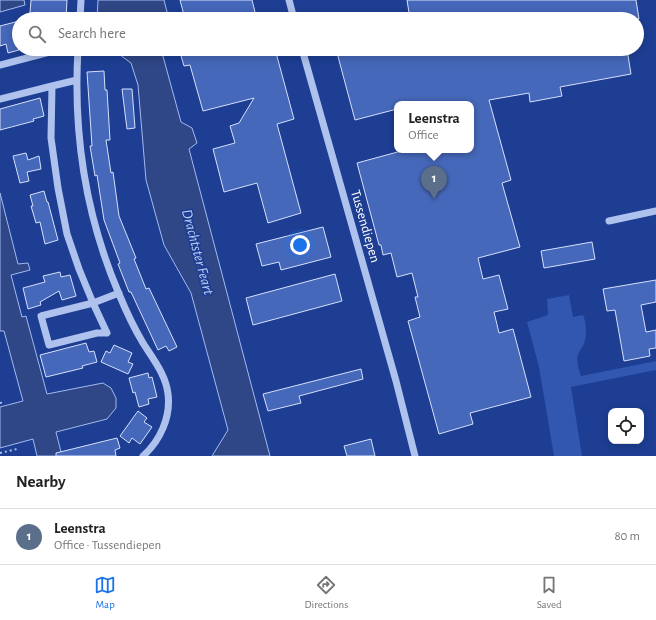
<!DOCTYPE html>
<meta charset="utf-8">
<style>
:root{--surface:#fff;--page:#f2f2f2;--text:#222;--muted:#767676;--line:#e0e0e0;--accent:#1a73e8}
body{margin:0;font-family:"Alegreya Sans",sans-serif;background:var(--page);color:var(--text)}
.controls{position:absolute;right:12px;bottom:12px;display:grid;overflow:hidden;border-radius:8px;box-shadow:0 2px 10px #0003}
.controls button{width:36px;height:36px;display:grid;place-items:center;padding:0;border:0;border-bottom:1px solid var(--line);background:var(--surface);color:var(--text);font:20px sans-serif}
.you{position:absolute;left:300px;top:245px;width:14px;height:14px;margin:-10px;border:3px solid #fff;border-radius:50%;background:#1a73e8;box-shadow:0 0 0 6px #1a73e833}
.badge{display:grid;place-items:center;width:26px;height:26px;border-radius:50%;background:var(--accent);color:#fff;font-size:13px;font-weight:700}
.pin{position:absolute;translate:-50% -33px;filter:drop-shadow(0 1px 2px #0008)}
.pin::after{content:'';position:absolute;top:21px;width:14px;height:12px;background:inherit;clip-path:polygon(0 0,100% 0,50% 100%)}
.popup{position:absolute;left:394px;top:101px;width:80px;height:52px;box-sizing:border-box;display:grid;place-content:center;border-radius:8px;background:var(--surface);filter:drop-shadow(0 1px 3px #0005);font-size:13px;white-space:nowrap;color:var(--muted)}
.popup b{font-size:15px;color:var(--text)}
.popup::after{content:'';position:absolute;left:50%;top:100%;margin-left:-8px;border:8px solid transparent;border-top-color:var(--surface)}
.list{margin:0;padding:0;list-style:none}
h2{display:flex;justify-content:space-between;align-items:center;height:52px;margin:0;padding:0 16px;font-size:17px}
h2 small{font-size:13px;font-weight:400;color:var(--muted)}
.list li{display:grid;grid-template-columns:26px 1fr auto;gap:12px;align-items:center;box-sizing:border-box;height:56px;padding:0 16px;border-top:1px solid var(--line)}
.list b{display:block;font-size:15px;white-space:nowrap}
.list p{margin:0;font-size:13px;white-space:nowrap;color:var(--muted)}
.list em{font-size:13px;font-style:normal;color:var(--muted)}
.icon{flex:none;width:22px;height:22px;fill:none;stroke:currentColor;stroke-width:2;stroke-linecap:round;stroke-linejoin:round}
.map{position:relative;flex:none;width:656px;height:456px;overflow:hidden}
.search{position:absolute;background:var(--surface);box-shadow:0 2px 10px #0003;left:12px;right:12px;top:12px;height:44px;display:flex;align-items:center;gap:10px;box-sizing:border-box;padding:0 14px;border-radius:22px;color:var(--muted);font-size:15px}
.sheet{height:108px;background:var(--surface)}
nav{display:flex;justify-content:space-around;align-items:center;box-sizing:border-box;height:56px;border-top:1px solid var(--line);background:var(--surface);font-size:11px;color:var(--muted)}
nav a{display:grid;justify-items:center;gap:2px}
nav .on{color:var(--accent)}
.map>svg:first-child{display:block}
.green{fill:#3157b1}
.water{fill:#2f4786;stroke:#a2baf0}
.building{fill:#4668ba;stroke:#d5e0fa}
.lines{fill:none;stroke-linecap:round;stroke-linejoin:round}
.path{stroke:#afc2ee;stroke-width:2;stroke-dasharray:2 3;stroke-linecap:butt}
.minor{stroke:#afc2ee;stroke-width:7}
.labels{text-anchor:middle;stroke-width:3.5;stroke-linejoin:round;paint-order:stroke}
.street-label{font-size:14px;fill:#fff;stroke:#1d3e93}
.water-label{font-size:15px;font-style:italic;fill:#bbcdf5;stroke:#1d3e93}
</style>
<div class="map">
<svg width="656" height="456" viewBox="0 0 656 456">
<rect width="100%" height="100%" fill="#1d3e93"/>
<path class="green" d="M569,295L573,317L583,315C587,324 587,337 583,346C582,349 579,351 578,354C576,361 579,370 581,376L656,361V370L571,387L582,456H554L539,367L527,322L548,315L547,299Z"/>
<path class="water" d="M0,0H24L25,5L0,12Z
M98,0H164L167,12L152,18V19H97Z
M112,49H161L181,122L192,128L197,143L189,149L270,456H212L228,430L191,293L164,245L146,180L138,85L131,63Z
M0,193L18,264L28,263L30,270L11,275L22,317L26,316L47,394L103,383L111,388L116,398V408L107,419L56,432L62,456H37L33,439L0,448V407L23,401L4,331H0Z"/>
<path class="building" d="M31,0H67L66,19H49V14L30,13Z
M180,0H252L256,16L250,17V19H185Z
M407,0H636L639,19H410Z
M19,21V50L8,53L6,44L0,46V26Z
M179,49H275L294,119L277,124L301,213L268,223L257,183L224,192L213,149L235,143L230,126L239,123L254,98L203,111L190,65L184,66Z
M336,49H627L631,74L560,87L562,96L530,102L529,93L489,100L511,180L502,183L520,247L478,258L483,279L499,275L508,309L494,312L499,333L513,329L531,397L470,413L473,424L439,434L408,321L420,317L415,297H418L412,273L397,277L391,253L383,255L381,245H379L357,163L405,150H471V104H397V109L355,120Z
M104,71L105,90H107L110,140H106L111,173L113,172L119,216L136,258L134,259L146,289L149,288L177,347L169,351L166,346L158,350L131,292H129L118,264L120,263L104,220L97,175L95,176L90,146H92L87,72Z
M122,89H132L135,128L127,129Z
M40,98L44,116L33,119L34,121L0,130V109Z
M26,153L28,160L39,156L41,169L27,172L29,181L20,183L13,156Z
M44,191L47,202H48L58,240L45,244L40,222L36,223L31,206H33L30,195Z
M323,227L331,257L281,270L279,262L262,266L256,244Z
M592,242L595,259L544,268L541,251Z
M60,272L61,277L70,275L76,296L62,300L59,291L40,302L41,305L28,309L23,288L45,282L43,276Z
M335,274L342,301L253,325L246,298Z
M656,280V302L641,305L646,332L656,330V348L649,349L650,356L624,361L615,310L607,311L603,289Z
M86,343L89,352L94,351L97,362L82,366L83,368L46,377L40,355Z
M114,345L132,353L128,362L133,364L128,374L101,362L106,351L110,353Z
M361,369L363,379L299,396L301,403L268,411L263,394Z
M148,373L149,378L152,377L157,397L148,399L149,404L139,407L135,392L133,393L129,378Z
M138,411L147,418L144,422L152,427L140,444L132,438L129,443L120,436Z
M117,438L120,448L115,450L116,456H56V453Z
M371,439L375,456H347L344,446Z"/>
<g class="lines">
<path class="path" d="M0,403L5,402
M0,453L17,449"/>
<path class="minor" d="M289,0L294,19
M80,19L81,0
M78,49C73,133 86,217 119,294C126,311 134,328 143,343C153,359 166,375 168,394C171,417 160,441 143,456
M302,49L396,381L415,456
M0,65L61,49
M77,80L52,86L51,138L58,188L67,234L79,269L93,303L119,293
M0,99L52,86
M609,221L656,211
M93,303L107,333H97L49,345L41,316Z"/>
</g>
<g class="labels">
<g class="street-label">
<text transform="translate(366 226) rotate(74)" y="5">Tussendiepen</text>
</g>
<g class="water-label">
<text transform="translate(198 252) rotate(75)" y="5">Drachtster Feart</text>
</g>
</g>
</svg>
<div class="controls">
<button><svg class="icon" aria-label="locate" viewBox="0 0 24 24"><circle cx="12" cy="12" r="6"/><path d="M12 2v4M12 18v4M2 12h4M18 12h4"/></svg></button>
</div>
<div class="you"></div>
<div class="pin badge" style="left:434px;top:199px;background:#5c6f8a">1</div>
<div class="popup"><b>Leenstra</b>Office</div>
<div class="search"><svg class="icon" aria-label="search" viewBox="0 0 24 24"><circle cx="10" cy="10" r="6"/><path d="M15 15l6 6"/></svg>Search here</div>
</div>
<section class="sheet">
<h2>Nearby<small></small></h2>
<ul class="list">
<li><span class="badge" style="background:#5c6f8a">1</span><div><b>Leenstra</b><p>Office · Tussendiepen</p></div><em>80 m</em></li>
</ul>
</section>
<nav>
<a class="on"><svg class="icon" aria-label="map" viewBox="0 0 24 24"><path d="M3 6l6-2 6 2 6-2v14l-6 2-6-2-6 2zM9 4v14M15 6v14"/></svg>Map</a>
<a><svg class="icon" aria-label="directions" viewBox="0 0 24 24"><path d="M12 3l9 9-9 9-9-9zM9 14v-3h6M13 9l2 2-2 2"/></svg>Directions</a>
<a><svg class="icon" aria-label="saved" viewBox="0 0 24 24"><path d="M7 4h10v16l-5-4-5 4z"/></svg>Saved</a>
</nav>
